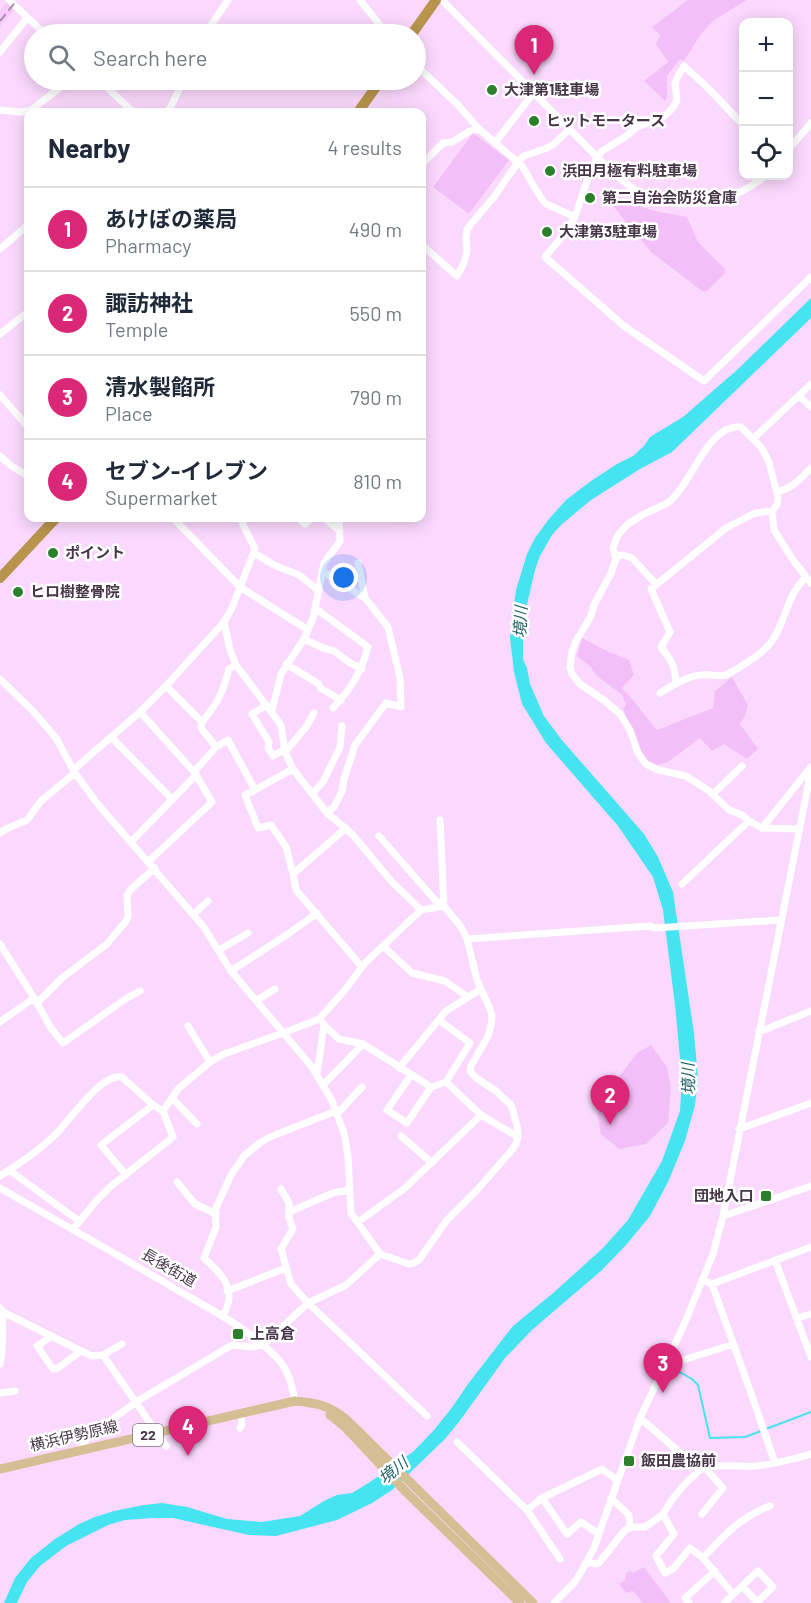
<!DOCTYPE html>
<meta charset="utf-8">
<style>
:root{--surface:#fff;--page:#f6f6f7;--text:#1f2937;--muted:#747a83;--line:#e0e1e3;--accent:#db2777}
body{margin:0;font-family:Barlow,"Noto Sans JP",sans-serif;background:var(--page);color:var(--text)}
.controls{position:absolute;right:18px;top:18px;display:grid;overflow:hidden;border-radius:12px;box-shadow:0 3px 15px #0003}
.controls button{width:54px;height:54px;display:grid;place-items:center;padding:0;border:0;border-bottom:2px solid var(--line);background:var(--surface);color:var(--text);font:30px sans-serif}
.you{position:absolute;left:344px;top:578px;width:21px;height:21px;margin:-15px;border:4px solid #fff;border-radius:50%;background:#1a73e8;box-shadow:0 0 0 9px #1a73e833}
.badge{display:grid;place-items:center;width:39px;height:39px;border-radius:50%;background:var(--accent);color:#fff;font-size:20px;font-weight:700}
.pin{position:absolute;translate:-50% -50px;filter:drop-shadow(0 2px 3px #0008)}
.pin::after{content:'';position:absolute;top:32px;width:21px;height:18px;background:inherit;clip-path:polygon(0 0,100% 0,50% 100%)}
.list{margin:0;padding:0;list-style:none}
h2{display:flex;justify-content:space-between;align-items:center;height:78px;margin:0;padding:0 24px;font-size:26px}
h2 small{font-size:20px;font-weight:400;color:var(--muted)}
.list li{display:grid;grid-template-columns:39px 1fr auto;gap:18px;align-items:center;box-sizing:border-box;height:84px;padding:0 24px;border-top:2px solid var(--line)}
.list b{display:block;font-size:22px;white-space:nowrap}
.list p{margin:0;font-size:20px;white-space:nowrap;color:var(--muted)}
.list em{font-size:20px;font-style:normal;color:var(--muted)}
.icon{flex:none;width:33px;height:33px;fill:none;stroke:currentColor;stroke-width:2;stroke-linecap:round;stroke-linejoin:round}
.map{position:relative;flex:none;width:811px;height:1603px;overflow:hidden}
.search{position:absolute;background:var(--surface);box-shadow:0 3px 15px #0003;left:24px;top:24px;width:402px;height:66px;display:flex;align-items:center;gap:15px;box-sizing:border-box;padding:0 21px;border-radius:33px;color:var(--muted);font-size:22px}
.panel{position:absolute;background:var(--surface);box-shadow:0 3px 15px #0003;left:24px;top:108px;width:402px;height:414px;border-radius:12px}
.map>svg:first-child{display:block}
.built{fill:#f8c9fd}
.green{fill:#f3bff8}
.water{fill:#46e3f0}
.lines{fill:none;stroke-linecap:round;stroke-linejoin:round}
.stream{stroke:#46e3f0;stroke-width:2}
.minor{stroke:#fff;stroke-width:7}
.major{stroke:#d4bf94;stroke-width:9}
.highway{stroke:#b8944d;stroke-width:10}
.rail{stroke:#a78eaa;stroke-width:2;stroke-dasharray:9 4.5;stroke-linecap:butt}
.poi-dot{fill:#2c7f2b;stroke:#fff;stroke-width:2}
.labels{text-anchor:middle;stroke-width:5;stroke-linejoin:round;paint-order:stroke}
.shield{fill:#fff;stroke:#7e727f;stroke-width:1.5}
.shield-label{font-size:14px;font-weight:bold;fill:#463648}
.poi-label{font-size:15px;font-weight:bold;fill:#463648;stroke:#fff;text-anchor:start}
.street-label{font-size:15px;fill:#463648;stroke:#fff}
.water-label{font-size:16px;font-style:italic;fill:#226166;stroke:#fff}
</style>
<div class="map">
<svg width="811" height="1603" viewBox="0 0 811 1603">
<rect width="100%" height="100%" fill="#fbd9fe"/>
<path class="built" d="M7,2L14,10L0,27V11Z"/>
<path class="green" d="M688,0H747L714,20L701,34L684,61L680,59L667,76V97L665,101L644,81L668,62L656,44L660,35L652,27Z
M473,133L509,160L469,214L433,187Z
M606,188C629,207 658,212 687,217L698,242L725,269V273L707,291H702L651,252L603,194L602,191Z
M582,638L607,651L629,660L634,675L622,688C635,701 645,716 657,730L713,708L715,691L732,677L748,705L745,716L740,724L758,749L747,759L724,744L712,751L700,738L668,762L657,765L647,760L637,744L623,709L626,705L622,695L596,675L590,666L577,656Z
M651,1045L667,1067L671,1088L668,1123L646,1144L619,1149L601,1134L596,1107L637,1053Z
M644,1567L671,1603H643L633,1591L626,1593L619,1584L625,1580L626,1573L630,1571L633,1573Z"/>
<path class="water" d="M811,298V318L672,452L640,469L591,500L561,525L552,535L540,556L535,570L523,622V659L527,668L530,684L544,716L561,739L644,834L658,857L673,892L694,1033L698,1079L695,1105L685,1141L668,1182L650,1216L626,1245L602,1270L532,1330L505,1358L459,1422L444,1440L392,1490L372,1503L337,1520L276,1536L249,1535L173,1518H153L125,1520L108,1525L66,1546L40,1566L27,1582L17,1603H4L15,1578L31,1558L55,1539L79,1524L95,1517L114,1511L144,1505L162,1503L187,1507L227,1519L262,1522L300,1516L324,1501L337,1495L352,1493L370,1482L414,1451L434,1430L453,1406L468,1384L513,1326L552,1294L603,1248L628,1220L662,1161L680,1111L682,1079L675,1005L663,910L653,877L618,826L546,743L522,704L514,672L510,638L516,590L527,554L535,538L549,519L566,500L591,481L617,464L633,456L644,446L650,437L683,417L737,370Z"/>
<g class="lines">
<path class="stream" d="M674,1369L692,1379L698,1385L710,1438L745,1437L761,1431
M766,1429L811,1412"/>
<path class="minor" d="M9,0L45,34
M360,0L387,34
M442,0L607,167C617,176 628,186 640,193C681,213 731,204 765,176
M205,34L228,0
M0,52L27,18
M416,65L458,105L478,128L522,166L541,198L546,204L575,217
M99,80L133,112
M0,110L19,112L30,111L70,80
M168,112L184,80
M744,126L709,89L684,66L677,78L675,84L677,99L674,106L669,112L663,117L637,127L625,137L602,151L592,166L575,217L565,233L545,257L624,326L704,381L811,277
M495,143L534,92
M788,150L811,123
M422,164L443,143L452,142L470,131L478,128
M422,245L457,276L464,263L467,251L466,238L467,230L471,224L494,197L518,162L524,156L547,148L554,144L570,129
M0,249L28,225
M0,334L28,312
M0,395L28,427
M799,396L811,407
M753,439L811,384
M0,456L10,465L28,476
M777,492C794,487 799,480 811,468
M173,518L240,587L308,630
M298,518L305,524L312,518
M324,518L340,531
M254,553L274,565L299,575L319,591
M616,556L623,555L632,558L656,584
M358,563L365,598
M322,571L365,598L388,627L400,678L401,707L386,703L355,745L344,779L342,791L334,807L327,813
M315,608L368,647C361,672 352,688 333,708
M224,622L230,650L236,665
M304,639L323,648L334,651L350,663L362,669
M286,664L319,684L320,688L341,700
M0,679L33,711L56,738L75,773L96,802L203,926L231,971L312,1067L332,1101L344,1133L348,1156L351,1213L380,1254L409,1264L414,1263L419,1260L447,1220L477,1190L512,1150L516,1144L518,1137L517,1125L511,1105L496,1091L476,1078L470,1071L471,1066L488,1036L491,1025L492,1016L490,1009L477,980L467,939L461,927L444,906L440,820
M676,684C675,666 672,661 661,647L670,632L651,589L726,528L755,513L772,511
M166,686L202,722C217,704 223,693 229,669L236,665L281,725L285,752L293,769L327,813L352,834L392,882L421,910
M660,693C669,687 690,675 701,675C710,674 718,677 726,675C740,668 766,652 774,638C786,618 788,594 806,577
M267,705L252,714L269,742L268,748L273,756L285,749
M272,711L281,674L304,639L313,618L324,563L340,541L339,518
M140,712L194,772
M202,722L201,728L216,747
M111,737L172,799
M285,752L306,727L314,713
M73,770L140,712L166,686L224,622L231,610L255,549L240,518
M255,790L245,795L258,828L271,825L286,847L293,874
M312,794L323,782L340,747L342,726
M713,794L742,766
M346,828L293,874L296,890L362,967
M762,828L811,767
M799,829L762,828L749,821L742,815L729,810L709,791L686,776L658,770L646,764L638,753L630,730L620,714L605,701L580,684L572,674L570,667L572,652L576,641L591,616L594,605L611,573L616,559L613,548L618,535L628,524L642,515L668,503L674,497C692,480 710,423 741,427L761,447L769,462L778,497L777,505L772,511L774,530L793,560L811,583
M0,833L6,829L27,820L41,801L75,773
M379,836L435,900L444,906
M131,842L196,775L194,772L216,747L228,740L255,790L293,769
M149,861L212,802L196,775
M682,884L749,821
M194,914L208,901
M467,939L650,926L655,928L781,920
M0,944L34,998
M383,946L412,973L445,981L468,997
M219,950L248,933
M231,971L291,932L317,913
M256,1001L275,989
M37,1003L62,978L107,944L126,921L128,916L127,896L130,890L155,868
M439,1020L470,1043L446,1082
M0,1022L34,998L51,1028L63,1043L127,998L140,991
M324,1025L339,1039L363,1044L431,1087L446,1082L481,1115L518,1137
M188,1026L210,1062
M759,1032L811,1011
M399,1068L446,1011L481,989
M317,1074L324,1025L323,1023
M411,1075L387,1110L407,1123L431,1087
M323,1085L363,1044
M172,1098L197,1124
M163,1111L178,1089L210,1062L224,1054L283,1033L319,1019L345,990L365,963L421,910L444,906
M337,1114L362,1087
M739,1129L811,1103
M401,1136L432,1163
M9,1170L79,1221
M126,1175L101,1145L153,1105
M0,1176C19,1164 41,1149 57,1133C70,1120 102,1072 122,1077L153,1105L163,1111L173,1137L110,1187L97,1200L73,1229
M177,1182L195,1204L216,1214
M0,1188C57,1221 115,1253 172,1287C208,1308 249,1328 278,1359C289,1371 292,1385 295,1401
M281,1189L289,1203V1218L293,1229L281,1249L291,1284L308,1303L427,1416
M289,1212L333,1193L349,1190
M723,1216L811,1186
M358,1222L405,1188L481,1115
M775,1260L811,1357
M703,1280L712,1284L752,1396L775,1463
M712,1284L811,1247
M227,1291L286,1268
M0,1308L3,1312L2,1353L0,1364
M3,1312L81,1351L92,1356L103,1355L166,1446
M223,1317C225,1311 229,1304 229,1298C230,1281 215,1268 204,1258L216,1227L215,1210L231,1175L244,1156L261,1142L270,1137L336,1111
M797,1318L811,1314
M52,1336L37,1346L53,1369L58,1368L81,1351
M103,1355L122,1344
M664,1366L734,1344
M0,1393L15,1391
M640,1418L700,1470C717,1463 738,1467 756,1466C775,1464 793,1459 811,1454
M240,1428L242,1424L241,1414
M457,1442L527,1510L560,1559
M80,1450L88,1437L136,1402L232,1345L252,1347L263,1345L308,1303L346,1285L380,1254
M542,1498L567,1534L581,1522L599,1534
M611,1498L629,1515L630,1528
M527,1510L542,1498L602,1469L617,1480
M663,1514L674,1534L656,1556L665,1573L673,1569L690,1548L703,1558L733,1594
M702,1514L723,1488L705,1468
M703,1558C723,1536 742,1516 770,1506
M587,1562L595,1564L599,1563L625,1530L633,1527H645L658,1518L663,1514L671,1501L684,1485L700,1470
M554,1603L574,1583L581,1572L594,1548L640,1418L683,1327L713,1254L723,1216L811,771
M689,1603L685,1598L715,1571
M724,1603L758,1571L773,1587L757,1602L742,1586"/>
<path class="major" d="M330,1415L345,1427L404,1490L520,1603
M0,1469L295,1401C317,1403 328,1405 346,1419L533,1603"/>
<path class="highway" d="M412,34L436,0
M358,112L381,80
M0,578L56,518"/>
<path class="rail" d="M0,21L17,0"/>
</g>
<g class="poi-dot">
<circle cx="492" cy="90" r="6"/>
<circle cx="534" cy="121" r="6"/>
<circle cx="550" cy="171" r="6"/>
<circle cx="590" cy="198" r="6"/>
<circle cx="547" cy="232" r="6"/>
<circle cx="53" cy="553" r="6"/>
<circle cx="18" cy="592" r="6"/>
<rect x="760" y="1190" width="12" height="12" rx="3"/>
<rect x="232" y="1328" width="12" height="12" rx="3"/>
<rect x="623" y="1455" width="12" height="12" rx="3"/>
</g>
<g class="labels">
<rect class="shield" x="133" y="1424" width="30" height="22" rx="4.5"/>
<g class="shield-label">
<text x="148" y="1440">22</text>
</g>
<g class="poi-label">
<text x="504" y="95">大津第1駐車場</text>
<text x="546" y="126">ヒットモータース</text>
<text x="562" y="176">浜田月極有料駐車場</text>
<text x="602" y="203">第二自治会防災倉庫</text>
<text x="559" y="237">大津第3駐車場</text>
<text x="65" y="558">ポイント</text>
<text x="30" y="597">ヒロ樹整骨院</text>
<text x="754" y="1201" text-anchor="end">団地入口</text>
<text x="250" y="1339">上高倉</text>
<text x="641" y="1466">飯田農協前</text>
</g>
<g class="street-label">
<text transform="translate(169 1268) rotate(30)" y="5">長後街道</text>
<text transform="translate(74 1436) rotate(-13)" y="5">横浜伊勢原線</text>
</g>
<g class="water-label">
<text transform="translate(520 622) rotate(-87)" y="6">境川</text>
<text transform="translate(688 1079) rotate(-92)" y="6">境川</text>
<text transform="translate(393 1470) rotate(-39)" y="6">境川</text>
</g>
</g>
</svg>
<div class="controls">
<button>+</button>
<button>−</button>
<button><svg class="icon" aria-label="locate" viewBox="0 0 24 24"><circle cx="12" cy="12" r="6"/><path d="M12 2v4M12 18v4M2 12h4M18 12h4"/></svg></button>
</div>
<div class="you"></div>
<div class="pin badge" style="left:534px;top:75px">1</div>
<div class="pin badge" style="left:610px;top:1125px">2</div>
<div class="pin badge" style="left:663px;top:1393px">3</div>
<div class="pin badge" style="left:188px;top:1456px">4</div>
<div class="search"><svg class="icon" aria-label="search" viewBox="0 0 24 24"><circle cx="10" cy="10" r="6"/><path d="M15 15l6 6"/></svg>Search here</div>
<section class="panel">
<h2>Nearby<small>4 results</small></h2>
<ul class="list">
<li><span class="badge">1</span><div><b>あけぼの薬局</b><p>Pharmacy</p></div><em>490 m</em></li>
<li><span class="badge">2</span><div><b>諏訪神社</b><p>Temple</p></div><em>550 m</em></li>
<li><span class="badge">3</span><div><b>清水製餡所</b><p>Place</p></div><em>790 m</em></li>
<li><span class="badge">4</span><div><b>セブン-イレブン</b><p>Supermarket</p></div><em>810 m</em></li>
</ul>
</section>
</div>
